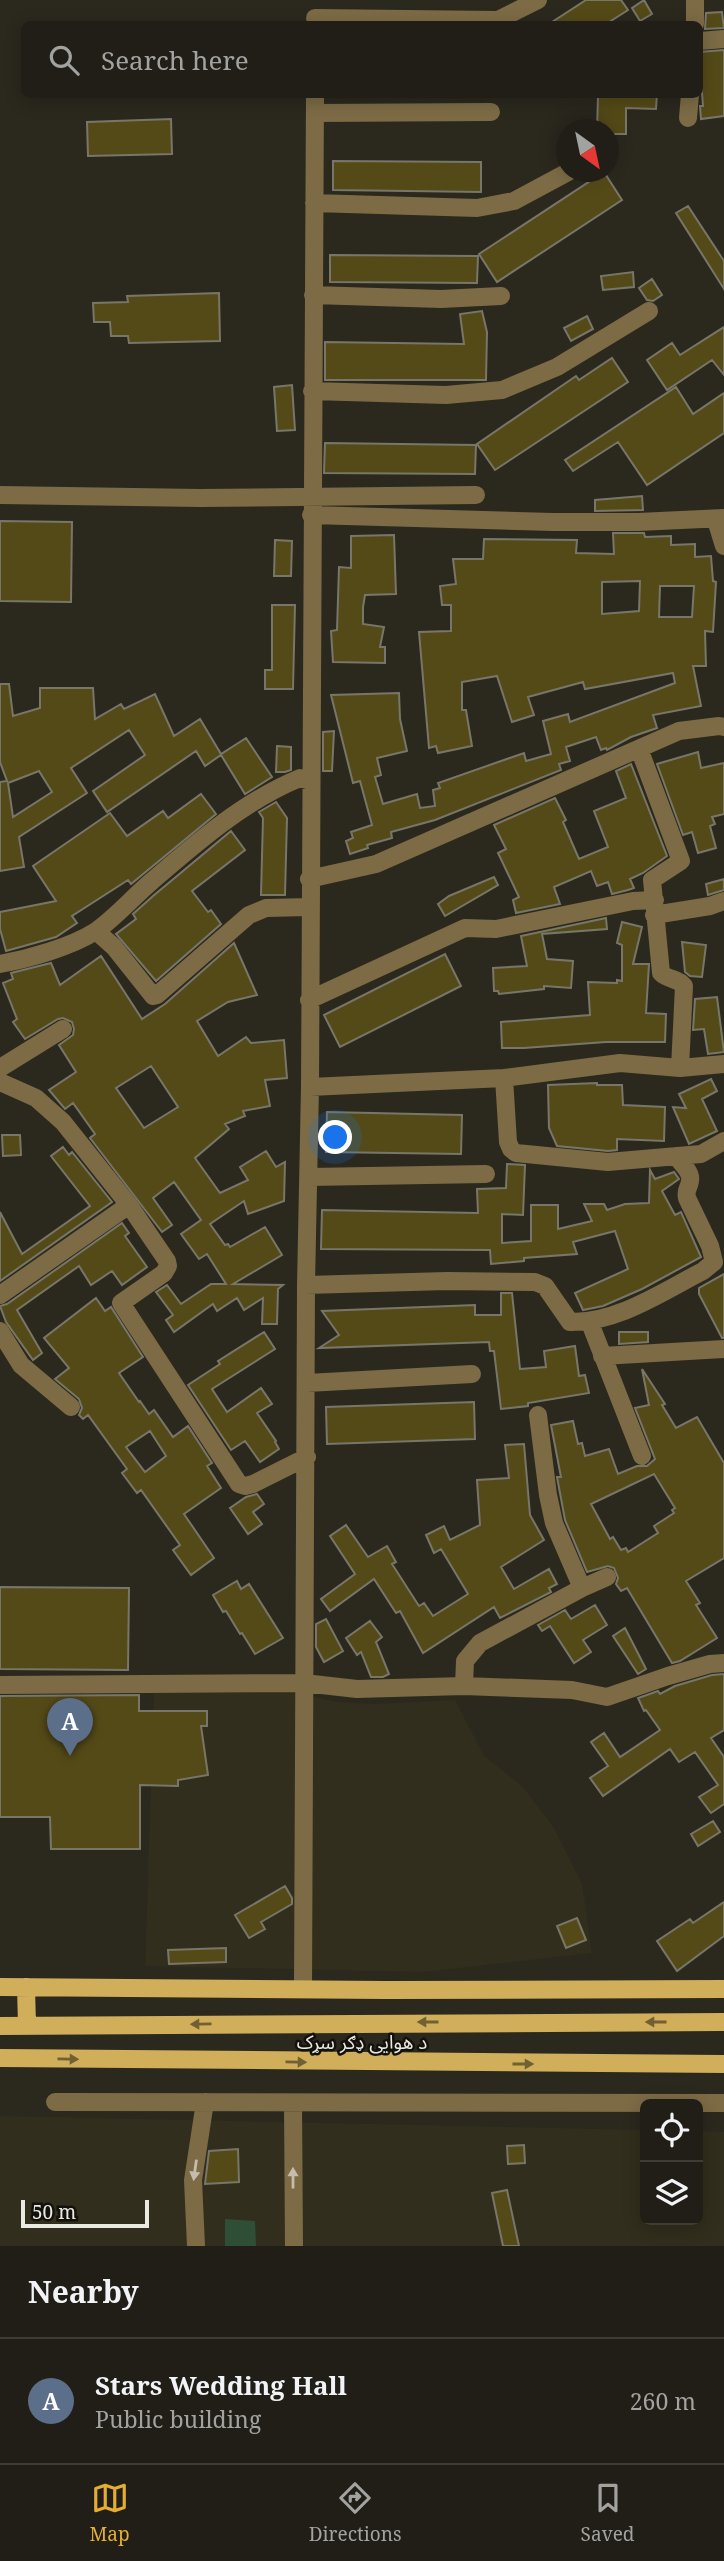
<!DOCTYPE html>
<meta charset="utf-8">
<style>
:root{--surface:#201e16;--page:#2d2b23;--text:#f1f3f6;--muted:#a2a2a1;--line:#3d3c35;--accent:#e4ae35}
body{margin:0;font-family:"Noto Serif","Noto Sans Arabic",serif;background:var(--page);color:var(--text)}
.controls{position:absolute;right:21px;bottom:21px;display:grid;overflow:hidden;border-radius:10px;box-shadow:0 4px 18px #0003}
.controls button{width:63px;height:63px;display:grid;place-items:center;padding:0;border:0;border-bottom:2px solid var(--line);background:var(--surface);color:var(--text);font:35px sans-serif}
.compass{position:absolute;left:556px;top:119px;width:63px;height:63px;border-radius:50%;background:var(--surface);box-shadow:0 4px 18px #0003;rotate:147deg}
.scale{position:absolute;left:21px;bottom:18px;width:128px;box-sizing:border-box;padding-left:7px;border:4px solid #eae9e2;border-top:0;font-size:19px;line-height:24px;white-space:nowrap;color:#eae9e2;-webkit-text-stroke:5px #12110c;paint-order:stroke}
.you{position:absolute;left:336px;top:1138px;width:24px;height:24px;margin:-18px;border:5px solid #fff;border-radius:50%;background:#1a73e8;box-shadow:0 0 0 10px #1a73e833}
.badge{display:grid;place-items:center;width:46px;height:46px;border-radius:50%;background:var(--accent);color:#fff;font-size:23px;font-weight:700}
.pin{position:absolute;translate:-50% -58px;filter:drop-shadow(0 2px 4px #0008)}
.pin::after{content:'';position:absolute;top:37px;width:24px;height:21px;background:inherit;clip-path:polygon(0 0,100% 0,50% 100%)}
.list{margin:0;padding:0;list-style:none}
h2{display:flex;justify-content:space-between;align-items:center;height:91px;margin:0;padding:0 28px;font-size:30px}
h2 small{font-size:23px;font-weight:400;color:var(--muted)}
.list li{display:grid;grid-template-columns:46px 1fr auto;gap:21px;align-items:center;box-sizing:border-box;height:126px;padding:0 28px;border-top:2px solid var(--line)}
.list b{display:block;font-size:26px;white-space:nowrap}
.list p{margin:0;font-size:23px;white-space:nowrap;color:var(--muted)}
.list em{font-size:23px;font-style:normal;color:var(--muted)}
.icon{flex:none;width:38px;height:38px;fill:none;stroke:currentColor;stroke-width:2;stroke-linecap:round;stroke-linejoin:round}
.map{position:relative;flex:none;width:724px;height:2246px;overflow:hidden}
.search{position:absolute;background:var(--surface);box-shadow:0 4px 18px #0003;left:21px;right:21px;top:21px;height:77px;display:flex;align-items:center;gap:18px;box-sizing:border-box;padding:0 24px;border-radius:10px;color:var(--muted);font-size:26px}
.sheet{height:217px;background:var(--surface)}
nav{display:flex;justify-content:space-around;align-items:center;box-sizing:border-box;height:98px;border-top:2px solid var(--line);background:var(--surface);font-size:19px;color:var(--muted)}
nav a{display:grid;justify-items:center;gap:4px}
nav .on{color:var(--accent)}
.map>svg:first-child{display:block}
.built{fill:#322e1d}
.green{fill:#2e4e36}
.building{fill:#544a18;stroke:#787669;stroke-width:2;fill-rule:evenodd}
.lines{fill:none;stroke-linecap:round;stroke-linejoin:round}
.minor{stroke:#7c6b45;stroke-width:18}
.major{stroke:#d0ae5a;stroke-width:18}
.oneway{fill:#716033}
.oneway2{fill:#c4bdab}
.labels{text-anchor:middle;stroke-width:5;stroke-linejoin:round;paint-order:stroke}
.street-label{font-size:19px;fill:#eae9e2;stroke:#12110c}
</style>
<div class="map">
<svg width="724" height="2246" viewBox="0 0 724 2246">
<rect width="100%" height="100%" fill="#2b281e"/>
<path class="built" d="M283,1690L337,1702L374,1704L455,1700L484,1756L523,1787L554,1828L582,1884L592,1953L423,1972L145,1966L154,1693Z
M0,2116L645,2130V2220H698V2131L724,2132V2246H0Z"/>
<path class="green" d="M225,2219L255,2221L256,2246H225Z"/>
<path class="building" d="M586,0H621L628,10L606,24H549Z
M644,0L652,14L640,21L632,8Z
M722,12L724,28L705,29L706,13Z
M724,50V116L701,119L700,106H703L699,52Z
M602,94H657L656,109L626,108V134H608V130H597L598,96Z
M171,119L172,154L88,156L87,122Z
M333,161L481,162V192L333,190Z
M604,172L622,200L497,282L479,254Z
M688,206L724,261V289L676,213Z
M330,255L478,256L477,283L330,282Z
M633,272L634,287L603,290L601,276Z
M652,279L662,295L653,301L647,300L639,288Z
M219,293L220,341L129,343L128,336H111L110,322H94L93,303L128,302L127,296Z
M482,311L487,332L486,380H325V342L464,344L460,314Z
M587,316L593,329L571,341L564,328Z
M724,327V375L712,360L667,390L647,360L672,343L680,355Z
M612,358L628,382L495,470L477,444L576,376L579,380Z
M292,385L295,430L277,431L274,387Z
M676,387L693,414L724,393V433L647,485L618,442L573,471L565,460Z
M325,443L476,445L475,474L324,473Z
M642,496L643,510L595,511V500Z
M0,521L72,522L71,602L0,601Z
M613,533H644L645,537L671,536V545L695,544V557L711,556L713,581L716,582L713,632L705,631L706,666H693L701,706L653,715L657,728L631,737L607,750L606,748L601,750L596,737L566,747L570,761L559,764L561,770L435,820L391,832L392,838L367,845L368,848L350,854L346,841L353,838L351,832L372,825L360,781L353,783L331,695L399,693L400,719L407,751L377,758L381,775L375,777L383,804L417,794L420,808L435,806L433,790L440,788L438,783L524,753L526,761L551,754L543,721L568,714L570,722L675,683L673,673L585,689L583,682L528,697L534,715L512,722L497,676L462,682V710H466L472,746L438,753L436,746L429,748L419,632L451,631V605H442L440,586L456,584L453,559H483L484,539L577,540L576,553L614,554ZM640,581L639,611L602,614V582ZM660,586H694L692,617H659Z
M394,535L396,594L365,595L363,607V624L384,627L380,647H385V663L333,662L331,631L337,630L339,567L351,568V536Z
M275,540L292,541L291,576H274Z
M272,605H295L293,689H265V670H272Z
M0,684H9L13,716L40,708V688H93L95,719L121,704L124,709L155,694L174,736L200,719L221,754L246,738L272,777L245,794L221,755L205,766L196,751L107,812L93,791L145,755L129,730L71,768L87,793L19,837L24,867L0,871V782L7,781L0,762ZM39,771L52,792L13,817L8,783Z
M334,731L332,771H323V732Z
M277,746L291,747V770L285,772H276Z
M698,752L701,768L724,763V814L712,817L715,824L710,826L716,848L698,853L692,832L683,835L657,764Z
M631,764L667,856L643,873L630,879L634,888L628,890L612,894L608,882L597,886L591,871L554,887L560,904L516,913L513,900L519,897L498,853L506,849L494,825L555,798L566,820L563,822L579,859L608,847L594,811L626,798L616,771Z
M201,794L216,814L131,884L128,880L72,916L77,923L56,937L6,951L0,929V912L56,901L33,866L110,813L127,836L163,811L168,818Z
M276,802L287,818L285,895H261L263,818L259,812Z
M231,831L245,850L192,891L208,912L211,910L221,924L156,981L116,934L136,919L133,914L153,896Z
M494,877L498,885L445,916L438,904L449,896Z
M724,879V890L708,895L706,884Z
M606,918L607,929L542,934L547,959L573,961L571,988L544,986V989L499,994L498,991H494L493,968L527,966L521,936Z
M622,922L642,927L633,964H649L646,1013L666,1014L665,1042H606L524,1048H502L501,1022L590,1015L588,982L617,983V980L622,981V945L617,943Z
M682,942L706,945L702,977L690,976L685,972Z
M234,943L257,995L228,1002L197,1021L218,1056L246,1037L251,1043L284,1040L287,1078L265,1080L270,1106L243,1111L245,1116L225,1124L229,1129L195,1158L220,1193L248,1180L240,1167L266,1151L276,1167L285,1162L284,1201L248,1214L244,1201L210,1224L225,1245L228,1244L230,1247L265,1227L282,1255L233,1284L283,1285L278,1289L277,1324H262L263,1298L244,1310L237,1298L217,1311L213,1304L174,1332L166,1320L173,1315L156,1292L167,1285L181,1304L211,1284H226L207,1254L199,1259L181,1234L201,1220L174,1182L153,1198L172,1225L162,1232L90,1138L95,1134L73,1103L65,1109L49,1090L76,1072L59,1045L73,1035L74,1029L72,1022L63,1018L58,1019L25,1039L13,1022L17,1019L3,983L13,979L11,973L51,963L60,985L101,956L142,1019L165,1004ZM151,1066L178,1107L144,1128L116,1088Z
M445,954L461,986L340,1047L324,1015Z
M717,997L724,1052L708,1054L704,1029L693,1030L695,999Z
M711,1079L717,1091L702,1099L717,1131L689,1144L673,1107L686,1108L679,1094Z
M597,1083V1085H622L623,1105L665,1107L664,1141L617,1139V1150L608,1151L557,1146L549,1128L548,1085Z
M327,1112L462,1115L461,1154L326,1152Z
M2,1135H20L21,1155L3,1156Z
M63,1147L69,1155L72,1152L112,1202L0,1281V1212L22,1254L90,1206L51,1156Z
M507,1164L525,1165L523,1215L502,1214V1243L531,1241V1205H558V1229L592,1221L584,1204H604L607,1210L625,1204L649,1203L650,1170L655,1179L674,1172L679,1179L662,1191L675,1215L681,1212L701,1257L642,1289L603,1306L583,1310L575,1293L628,1269L615,1231L573,1242L577,1254L524,1258V1261L491,1264L490,1250L321,1249L322,1210L478,1213L477,1189L506,1188Z
M122,1223L129,1233L125,1236L147,1267L122,1285L112,1271L91,1285L79,1266L17,1310L42,1353L33,1360L6,1322L0,1306L7,1304Z
M724,1274V1338H722L699,1294V1288Z
M501,1293H512L520,1369L546,1367L544,1351L575,1346L579,1376L585,1375L589,1393L528,1403V1406L501,1409L494,1351H490L489,1342L319,1348L339,1335L322,1311L475,1305V1315H501Z
M96,1298L105,1311L111,1307L143,1357L119,1373L139,1402L140,1401L149,1414L154,1410L173,1437L188,1426L212,1463L207,1466L221,1488L184,1514L214,1558L191,1575L173,1550L180,1545L141,1490L137,1493L122,1473L127,1469L88,1415L83,1419L79,1415L82,1408L79,1399L55,1379L69,1368L44,1338ZM150,1431L166,1456L145,1472L126,1447Z
M264,1332L275,1349L212,1389L227,1412L261,1388L272,1404L257,1413L276,1441L275,1442L279,1449L260,1462L245,1441L231,1450L188,1385L220,1364L218,1361Z
M619,1332H648V1342L619,1344Z
M642,1369L665,1404L662,1405L676,1428L697,1417L724,1463V1558L686,1581L700,1603L696,1605L717,1638L680,1661L672,1663L627,1588L621,1591L616,1584L618,1578L614,1568L608,1566L587,1572L565,1520L557,1477H561L551,1425L573,1421L578,1444L582,1443L585,1456L609,1449L618,1474L637,1466H647L655,1459L635,1408L649,1405ZM654,1474L675,1508L672,1510L674,1513L654,1526L658,1533L628,1552L626,1548L621,1550L613,1537L610,1539L591,1504Z
M474,1402L475,1439L327,1444L326,1407Z
M524,1444L530,1515L544,1540L501,1567L514,1589L549,1569L557,1584L549,1588L551,1592L500,1618L494,1607L423,1653L400,1611L396,1613L374,1579L330,1611L321,1599L355,1574L330,1536L346,1525L368,1557L387,1546L396,1562L392,1564L419,1606L424,1603L433,1616L468,1594L441,1549L434,1553L426,1535L444,1526L450,1540L480,1525L477,1480L509,1478L505,1445Z
M257,1494L264,1504L253,1512L262,1524L248,1534L230,1508L246,1497Z
M237,1581L241,1589L249,1584L283,1638L255,1654L242,1633L240,1634L226,1611L223,1612L213,1595Z
M0,1587L129,1588L128,1670L0,1669Z
M595,1605L607,1625L583,1640L591,1652L574,1663L550,1626L542,1631L538,1625L565,1610L571,1619Z
M326,1619L343,1651L324,1662L316,1647V1624Z
M370,1621L382,1637L376,1642L389,1674L383,1677H371L361,1652L357,1655L346,1638Z
M625,1628L646,1669L638,1674L613,1636Z
M724,1674V1730L711,1738L724,1757V1804L711,1813L699,1797L718,1785L695,1752L679,1762L670,1749L603,1796L590,1778L608,1766L591,1742L604,1733L620,1757L660,1730L646,1710L644,1711L638,1698L658,1691L660,1694L675,1686L712,1675Z
M139,1695V1711H207V1726H201L208,1775L178,1780V1786L140,1785V1849H51L50,1817H0V1696Z
M713,1821L720,1832L698,1846L691,1834Z
M285,1886L292,1898V1904L261,1922L265,1929L249,1938L235,1915Z
M724,1902V1936L677,1971L657,1941L690,1919L693,1923Z
M577,1918L586,1940L566,1948L557,1926Z
M226,1948V1962L169,1964L168,1950Z
M524,2145L525,2163L508,2164L507,2146Z
M238,2149L239,2182L205,2184L209,2151Z
M507,2190L519,2246H503L492,2193Z"/>
<g class="lines">
<path class="minor" d="M315,18L498,20L538,0
M695,24V0
M700,41L724,39
M315,113L491,112
M688,118L690,94
M314,203L477,208L514,201L568,172
M313,295L441,299L501,296
M312,391L446,395L502,390L557,367L649,311
M0,495L200,498L476,495
M311,515L553,522H638L724,518
M716,520L724,546
M640,751L681,861L652,880L661,973C668,980 678,978 684,986L680,1068
M309,879L376,864L679,731L719,726L724,727
M654,915L710,906L724,901
M96,931L114,947L153,996L157,995L249,915L266,908L310,907
M0,964C28,959 71,947 96,931C116,917 133,897 152,881C197,842 244,801 300,778L310,781
M309,1000L465,928L496,929L633,901L655,900
M0,1068L63,1029
M504,1078L508,1142L511,1149L516,1153L608,1162L701,1154L724,1141
M0,1082L36,1098L63,1122L129,1205L167,1261L168,1266L164,1273L121,1303L239,1484L245,1486L253,1484L307,1457
M310,1087L504,1078L620,1063L680,1068L724,1064
M309,1177L486,1174
M306,1285L447,1281L535,1282L545,1286L570,1322C617,1323 662,1292 703,1271L714,1262L710,1246L687,1198C685,1189 689,1189 690,1181C692,1172 681,1163 676,1156
M0,1295L129,1205
M590,1323L642,1456
M0,1331L21,1365L71,1407
M602,1356L724,1349
M307,1383L472,1374
M538,1415L548,1495L554,1523L582,1588
M0,1685L304,1683L357,1689L464,1686L572,1690L607,1697L668,1676L710,1664L724,1663
M464,1686L465,1661L480,1643L582,1588L607,1577
M303,1989L306,1285L310,1087L315,94
M55,2102L724,2103
M293,2103L294,2246
M196,2246L193,2180L205,2102"/>
<path class="major" d="M0,1987L386,1990L724,1989
M26,1987L27,2025
M0,2026L724,2022
M0,2058L724,2064"/>
</g>
<defs><path id="oneway-solid" d="M-6-.8H1V-3.2L6.5 0L1 3.2V.8H-6Z" transform="scale(1.75)"/></defs>
<g class="oneway">
<use href="#oneway-solid" transform="translate(428 2022) rotate(180)"/>
<use href="#oneway-solid" transform="translate(656 2022) rotate(180)"/>
<use href="#oneway-solid" transform="translate(201 2024) rotate(179)"/>
<use href="#oneway-solid" transform="translate(68 2059) rotate(1)"/>
<use href="#oneway-solid" transform="translate(296 2062) rotate(1)"/>
<use href="#oneway-solid" transform="translate(523 2064)"/>
</g>
<g class="oneway2">
<use href="#oneway-solid" transform="translate(195 2170) rotate(98)"/>
<use href="#oneway-solid" transform="translate(293 2178) rotate(-90)"/>
</g>
<g class="labels">
<g class="street-label">
<text x="362" y="2049">د هوایی ډګر سړک</text>
</g>
</g>
</svg>
<div class="controls">
<button><svg class="icon" aria-label="locate" viewBox="0 0 24 24"><circle cx="12" cy="12" r="6"/><path d="M12 2v4M12 18v4M2 12h4M18 12h4"/></svg></button>
<button><svg class="icon" aria-label="layers" viewBox="0 0 24 24"><path d="M12 4l9 5-9 5-9-5zM3 14l9 5 9-5"/></svg></button>
</div>
<svg class="compass" viewBox="-18 -18 36 36"><path d="M0-13l5 13h-10z" fill="#e53935"/><path d="M0 13l5-13h-10z" fill="#a2a2a1"/></svg>
<div class="scale">50 m</div>
<div class="you"></div>
<div class="pin badge" style="left:70px;top:1756px;background:#5c6f8a">A</div>
<div class="search"><svg class="icon" aria-label="search" viewBox="0 0 24 24"><circle cx="10" cy="10" r="6"/><path d="M15 15l6 6"/></svg>Search here</div>
</div>
<section class="sheet">
<h2>Nearby<small></small></h2>
<ul class="list">
<li><span class="badge" style="background:#5c6f8a">A</span><div><b>Stars Wedding Hall</b><p>Public building</p></div><em>260 m</em></li>
</ul>
</section>
<nav>
<a class="on"><svg class="icon" aria-label="map" viewBox="0 0 24 24"><path d="M3 6l6-2 6 2 6-2v14l-6 2-6-2-6 2zM9 4v14M15 6v14"/></svg>Map</a>
<a><svg class="icon" aria-label="directions" viewBox="0 0 24 24"><path d="M12 3l9 9-9 9-9-9zM9 14v-3h6M13 9l2 2-2 2"/></svg>Directions</a>
<a><svg class="icon" aria-label="saved" viewBox="0 0 24 24"><path d="M7 4h10v16l-5-4-5 4z"/></svg>Saved</a>
</nav>
